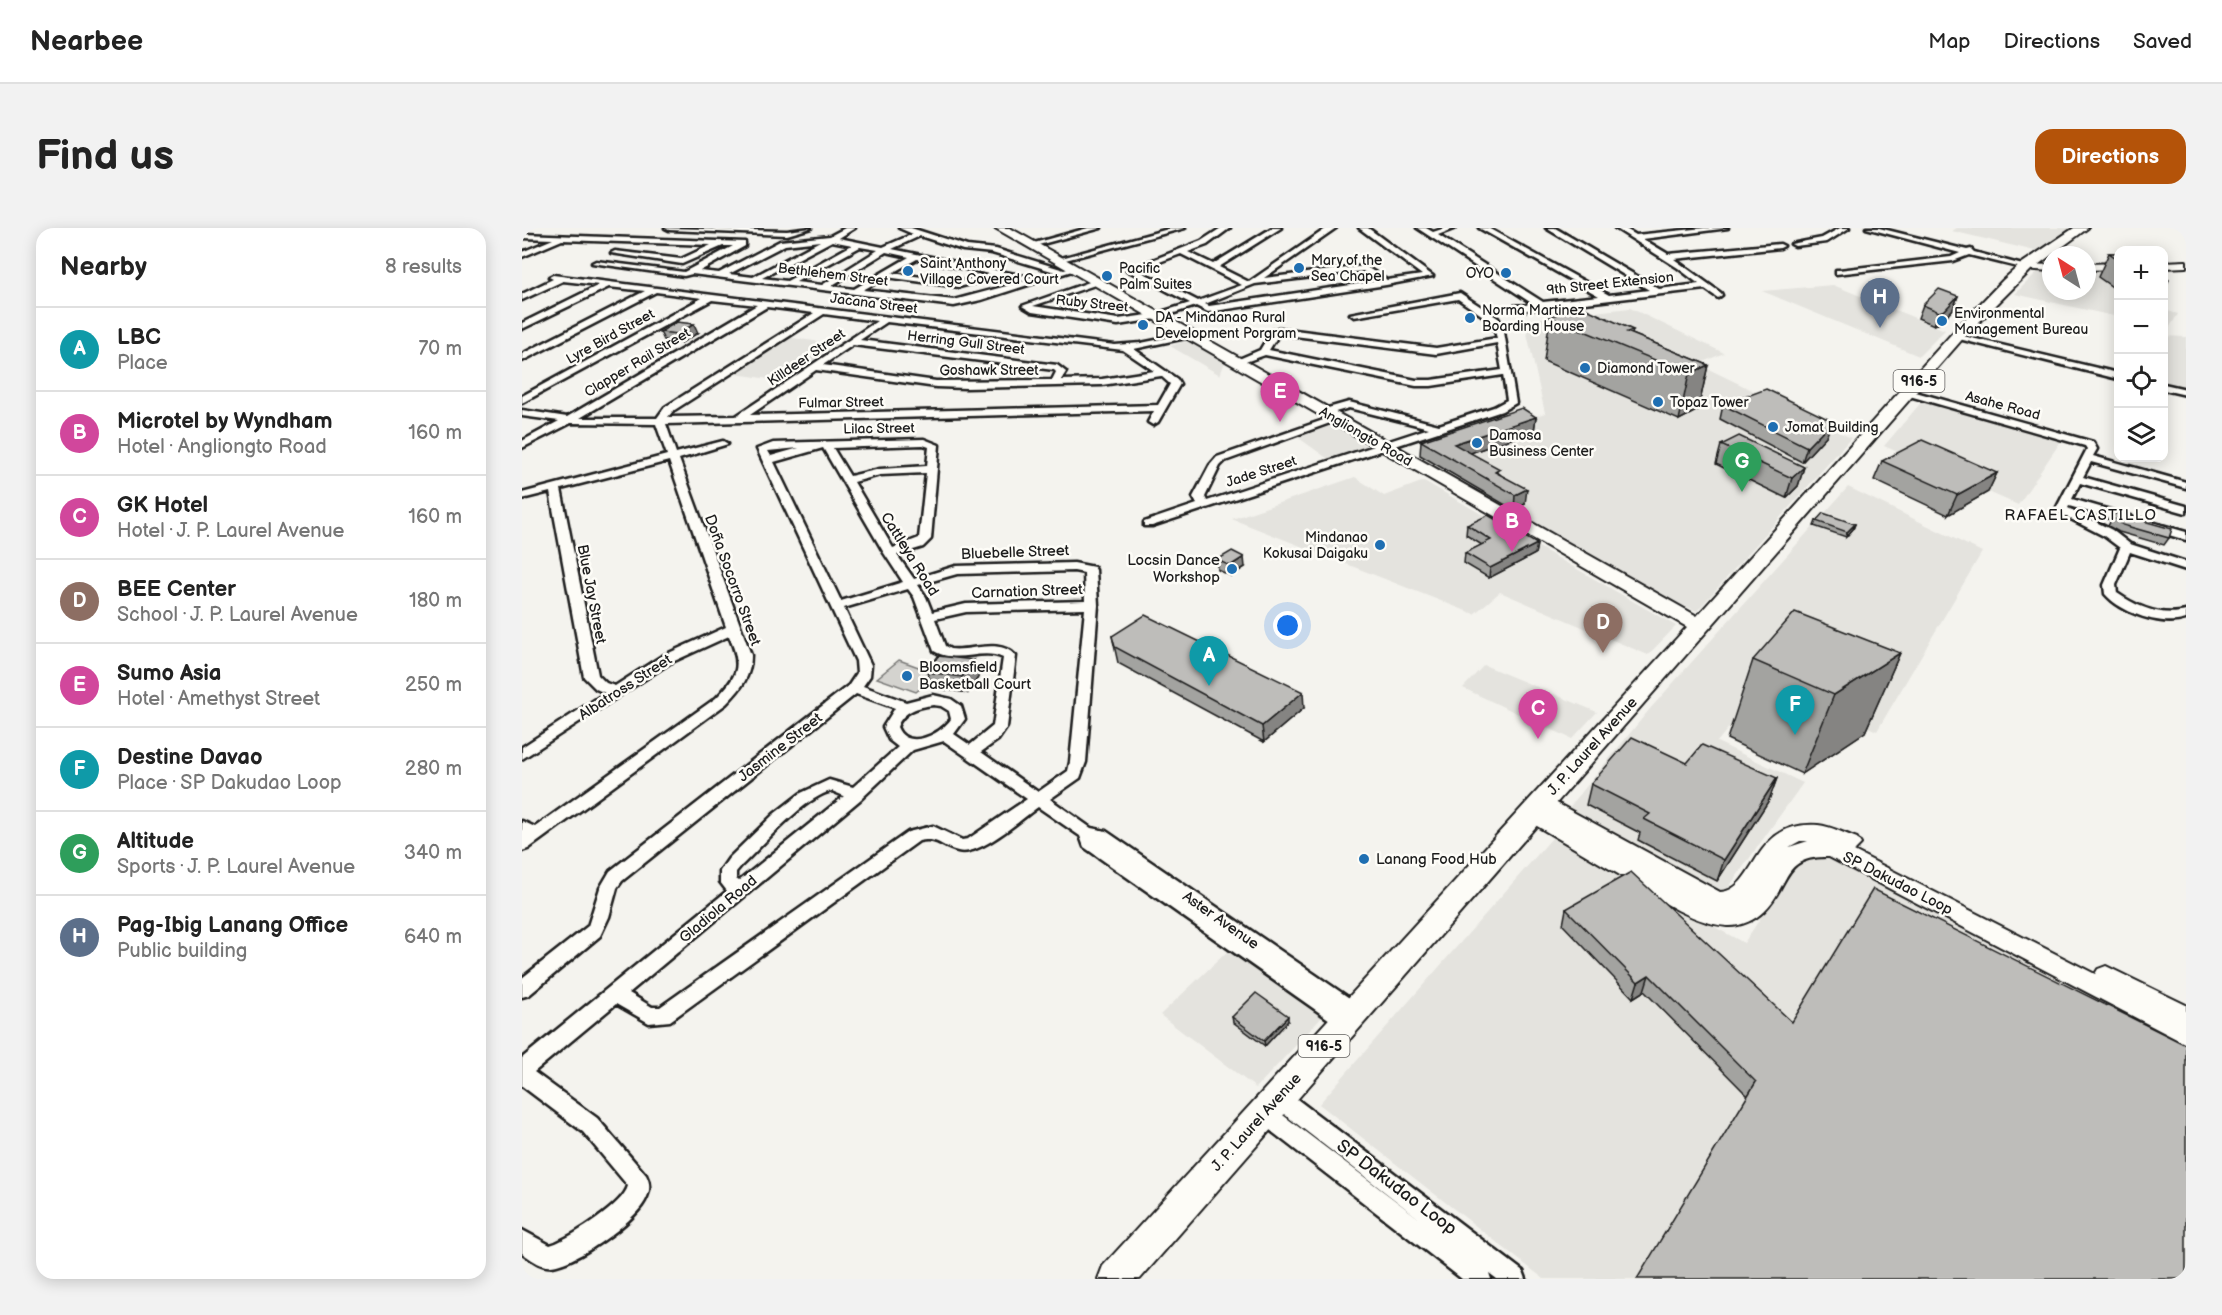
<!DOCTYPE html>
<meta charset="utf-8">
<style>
:root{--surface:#fff;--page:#f2f2f2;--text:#222;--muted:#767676;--line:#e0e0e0;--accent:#b45309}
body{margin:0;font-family:"Balsamiq Sans",sans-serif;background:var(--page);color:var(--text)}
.controls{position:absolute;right:18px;top:18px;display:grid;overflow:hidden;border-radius:12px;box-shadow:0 3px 15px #0003}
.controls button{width:54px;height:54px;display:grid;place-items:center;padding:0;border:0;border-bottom:2px solid var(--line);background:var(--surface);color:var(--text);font:30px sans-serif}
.compass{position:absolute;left:1520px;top:18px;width:54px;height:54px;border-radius:50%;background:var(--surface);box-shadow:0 3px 15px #0003;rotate:324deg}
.you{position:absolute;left:766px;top:398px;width:21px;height:21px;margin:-15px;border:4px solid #fff;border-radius:50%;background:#1a73e8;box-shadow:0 0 0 9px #1a73e833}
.badge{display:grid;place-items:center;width:39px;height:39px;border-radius:50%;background:var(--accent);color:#fff;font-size:20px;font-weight:700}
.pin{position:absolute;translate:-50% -50px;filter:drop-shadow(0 2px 3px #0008)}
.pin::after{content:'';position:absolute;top:32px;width:21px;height:18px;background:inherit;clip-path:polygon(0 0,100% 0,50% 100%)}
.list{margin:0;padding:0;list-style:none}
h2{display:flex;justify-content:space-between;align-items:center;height:78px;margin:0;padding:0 24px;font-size:26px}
h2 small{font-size:20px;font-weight:400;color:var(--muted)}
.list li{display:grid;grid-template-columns:39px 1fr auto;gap:18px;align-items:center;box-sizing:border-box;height:84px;padding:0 24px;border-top:2px solid var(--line)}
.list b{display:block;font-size:22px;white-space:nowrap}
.list p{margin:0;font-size:20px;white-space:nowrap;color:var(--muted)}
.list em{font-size:20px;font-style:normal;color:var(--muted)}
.icon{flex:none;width:33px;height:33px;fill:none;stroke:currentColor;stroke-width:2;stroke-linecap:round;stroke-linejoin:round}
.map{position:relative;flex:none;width:1664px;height:1051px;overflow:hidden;border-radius:18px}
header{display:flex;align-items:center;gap:36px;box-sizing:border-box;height:84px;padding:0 30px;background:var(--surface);border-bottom:2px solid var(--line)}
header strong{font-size:28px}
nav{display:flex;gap:33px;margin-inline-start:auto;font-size:21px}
.intro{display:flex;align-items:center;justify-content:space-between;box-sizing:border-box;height:144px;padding:0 36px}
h1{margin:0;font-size:42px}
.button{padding:15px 27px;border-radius:18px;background:var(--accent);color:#fff;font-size:21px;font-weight:700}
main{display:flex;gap:36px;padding:0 36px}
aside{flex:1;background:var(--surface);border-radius:18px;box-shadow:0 3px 15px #0003}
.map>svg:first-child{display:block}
.built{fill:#e4e3de}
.green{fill:#d4d3cf;stroke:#787876;stroke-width:1.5}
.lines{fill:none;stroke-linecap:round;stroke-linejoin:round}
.stream{stroke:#72716f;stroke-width:2}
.minor-casing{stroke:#1c1c1c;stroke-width:5}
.tertiary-casing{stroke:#1c1c1c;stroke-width:4}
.primary-casing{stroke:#1c1c1c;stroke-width:4}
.minor{fill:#fdfcf7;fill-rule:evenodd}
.tertiary{fill:#fdfcf7;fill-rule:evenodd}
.primary{fill:#fdfcf7;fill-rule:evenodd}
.wall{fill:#a3a3a0;stroke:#1c1c1c;stroke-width:1.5}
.shaded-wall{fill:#858482;stroke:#1c1c1c;stroke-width:1.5}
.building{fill:#bebdba;stroke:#1c1c1c;stroke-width:1.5}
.poi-dot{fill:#1f6fb2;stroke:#fdfcf7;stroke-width:2}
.labels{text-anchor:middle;stroke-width:5;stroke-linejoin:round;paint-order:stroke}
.far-poi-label{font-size:14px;fill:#1c1c1c;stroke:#fdfcf7;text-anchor:start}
.far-street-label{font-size:14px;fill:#1c1c1c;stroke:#fdfcf7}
.shield{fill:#fdfcf7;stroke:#605f5e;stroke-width:1.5}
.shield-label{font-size:14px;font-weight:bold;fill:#1c1c1c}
.far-quarter-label{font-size:15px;letter-spacing:1.5px;fill:#1c1c1c;stroke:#fdfcf7}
.street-label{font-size:15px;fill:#1c1c1c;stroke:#fdfcf7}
.poi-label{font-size:15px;fill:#1c1c1c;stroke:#fdfcf7;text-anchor:start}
.near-street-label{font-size:18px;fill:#1c1c1c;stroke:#fdfcf7}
</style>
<header>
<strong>Nearbee</strong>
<nav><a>Map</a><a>Directions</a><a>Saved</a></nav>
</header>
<div class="intro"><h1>Find us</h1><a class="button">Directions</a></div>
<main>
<aside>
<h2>Nearby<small>8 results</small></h2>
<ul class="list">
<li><span class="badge" style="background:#0f9aa8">A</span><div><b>LBC</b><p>Place</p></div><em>70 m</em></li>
<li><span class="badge" style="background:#d1479c">B</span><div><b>Microtel by Wyndham</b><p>Hotel · Angliongto Road</p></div><em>160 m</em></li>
<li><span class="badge" style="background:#d1479c">C</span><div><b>GK Hotel</b><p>Hotel · J. P. Laurel Avenue</p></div><em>160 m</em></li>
<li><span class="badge" style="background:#8d6e63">D</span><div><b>BEE Center</b><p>School · J. P. Laurel Avenue</p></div><em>180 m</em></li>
<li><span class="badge" style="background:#d1479c">E</span><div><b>Sumo Asia</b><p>Hotel · Amethyst Street</p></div><em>250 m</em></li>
<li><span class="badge" style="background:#0f9aa8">F</span><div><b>Destine Davao</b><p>Place · SP Dakudao Loop</p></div><em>280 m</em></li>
<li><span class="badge" style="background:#2e9e5b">G</span><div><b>Altitude</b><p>Sports · J. P. Laurel Avenue</p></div><em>340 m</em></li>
<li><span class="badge" style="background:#5c6f8a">H</span><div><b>Pag-Ibig Lanang Office</b><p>Public building</p></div><em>640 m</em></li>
</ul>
</aside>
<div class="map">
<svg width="1664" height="1051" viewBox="0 0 1664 1051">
<rect width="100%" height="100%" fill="#f4f3ee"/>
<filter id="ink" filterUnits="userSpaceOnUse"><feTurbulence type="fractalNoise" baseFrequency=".0167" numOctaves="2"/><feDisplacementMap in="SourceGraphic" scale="12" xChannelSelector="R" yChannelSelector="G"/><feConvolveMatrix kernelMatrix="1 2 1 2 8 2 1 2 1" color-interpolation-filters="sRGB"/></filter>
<g filter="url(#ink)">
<path class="built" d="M1435,0H1551L1517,24L1430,3Z
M1565,41H1582L1596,50V89L1493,66L1517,42H1529V63H1565Z
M1311,57L1423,102L1397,128L1240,63Z
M1108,80L1202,125L1176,136L1329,210L1175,383L1121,362L890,230L1023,185L1002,92Z
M1642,82L1656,86L1642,108L1664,109V160L1642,155Z
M263,109L321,117L267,154L207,145Z
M666,112L703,134L698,147L648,118Z
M1402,171L1541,210L1496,277L1362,218Z
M810,196L847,220L809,233L774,208Z
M833,249L862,268L902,253L1154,398L1126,427L978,364L952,386L710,291Z
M1326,259L1460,324L1355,503L1244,454L1195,514L1281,555L1202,666L1046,581L1127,482Z
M962,437L1075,484L1050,511L941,460Z
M1030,610L1222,715L1274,636L1282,630L1302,628L1313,631L1664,814V1051H1022L797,876Z
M709,720L803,786L734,860L638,787Z"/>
<path class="green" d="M377,432L416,446L394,464L355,450Z"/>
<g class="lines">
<path class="stream" d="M0,2L4,0"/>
<g class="minor-casing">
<path id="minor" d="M143,0L265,3L289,0L265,7L147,2Z
M323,0H333L317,10L361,19L391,6L377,0H389L445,18L474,21L542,42L552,39L556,41L459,72L432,78L170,46L162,48L70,35L74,33L162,44L211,18H201L160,36L89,25L93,23L159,31L189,17L40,12L0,29V24L31,11L0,10V6L223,14V18L178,43L197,45L258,13L308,8ZM398,8L441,22L470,25L533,44L512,50L370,21ZM298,13L231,49L207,46L263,17ZM310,13L330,17L265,53L240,50ZM338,19L356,22L300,57L274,54ZM364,24L387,29L332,61L309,58ZM395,31L468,46L437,54L370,45ZM478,48L503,53L432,72L341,62L364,49L437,59Z
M566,0H579L509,19L505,17Z
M650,0H663L536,34L532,32Z
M699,0H708L685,17L666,24L691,36L750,0H759L697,39L727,54L805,0H814L742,50L843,38L865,52L900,47L837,0H846L911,48L864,57L686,84L674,78L634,91L596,97L510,84L500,78L573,52H576V56L511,78L596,91L633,86L668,75L605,42L679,13ZM659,26L720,57L676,73L616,42ZM841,43L856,53L687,78L683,76L733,56Z
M895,0H904L911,4L923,0H934L916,7L1021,74L1077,68L957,0H966L1087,67L1127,62L1024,0H1033L1137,61L1177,56L1156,40L1093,0H1102L1114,7L1182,0H1206L1121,11L1146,26L1258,16L1262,18L1258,20L1152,31L1199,65L1200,67L1196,70L1183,61L995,83L992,82V78L1011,76Z
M1318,0H1327L1305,14L1273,18L1269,16L1300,10Z
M1344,0H1357L1445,22L1449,21L1452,24L1508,39L1504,41L1447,27L1431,33L1314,46V42H1317L1429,29L1438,25Z
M31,47L593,117L619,115L669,105L673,108L612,121L655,151L658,156L636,194L631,197L626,194L632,183L144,196L154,225L201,213L206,216L157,231L229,427C229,449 219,461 204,476L6,621L0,623V593L13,599L194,470C217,447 220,438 207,408L148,435L0,531V519L83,465L74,461L62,449L28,264L0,271V265L145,227L134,196L49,195L0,220V213L37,193L0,188V182L45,189L235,77L190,72L0,175V168L180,70L134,64L0,133V126L123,63L87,59L0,101V95L77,57L41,53L0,72V66L31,51L27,49ZM245,79L292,85L143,179L135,190H58ZM302,86L355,93L214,188L146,189L151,183ZM365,94L601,122L632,143L580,151L539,152L544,144L535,137L338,112ZM331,117L532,142L534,144L530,152L414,153L301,137ZM294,142L414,159L444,160L580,157L639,148L648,156L636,177L228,187ZM147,233L204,399L138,429L93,458L84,455L76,447L39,261Z
M938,65L976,90L981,98L994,175L980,183L630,298H622V294L675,276L671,269L688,237L695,229L810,189L819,191L703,233L698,238L683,269L685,273L907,200L827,180L803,187L799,186V182L827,174L917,197L972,179L985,172L981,147L909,158H894L743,127L715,137L710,134L738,122L750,102L757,100L914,120L975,110L970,94L936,71L832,89L828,86ZM757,106L914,126L975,115L980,142L909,152H894L747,122Z
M1433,106L1596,145V151L1433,110Z
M1642,156L1664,161V167L1642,162Z
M1384,163H1390L1571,214L1575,221L1571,228L1664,254V260L1569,234L1561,249L1664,278V285L1558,255L1550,271L1664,304V312L1547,278L1546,280L1590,302L1608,316L1664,334V342L1608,324L1594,357L1595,365C1615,379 1640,389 1664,383V391C1640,399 1599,385 1583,366L1582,357L1598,320L1582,308L1539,286L1534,281L1565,221L1563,218L1384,167Z
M402,211L417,217L409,311L401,319L375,327L392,351L434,338L552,335L572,339L574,342L576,377L564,534L558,550L528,571L569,600L584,603L839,778L841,784L839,790L834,792L832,799L825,801L818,799L562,619L558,608L516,579C498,592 457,629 436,623C418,619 417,609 397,613L148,793L127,795L94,776L12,844L75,890L124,947C129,956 128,964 123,973C111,995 54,1036 29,1038C19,1040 8,1030 0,1025V1002L28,1017L34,1015C52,1007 101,977 106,958L61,904L0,858V830L205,663L198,654V643L207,630L252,586L279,565L307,552L331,559L376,519L367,512L361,499L373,480L334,466L100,653L95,660L87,689L78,708L7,767L0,769V750L66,698L78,660L88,643L327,457L335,445L334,433L235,221L251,215ZM401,217L407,219L405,238L358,241L328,248L311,220ZM277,220L249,228L246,223ZM301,220L362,325L381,354L319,373L252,234ZM404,245L397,310L371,320L332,254L358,247ZM552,343L562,345L563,373L444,376L410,384L404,369L396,357L435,346ZM386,361L392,369L412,423C436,437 460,419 481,430L471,498L448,517L432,506L443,491L439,478L429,471L411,467L384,474L341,458L348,448L349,437L322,380ZM563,381L548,534L546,543L516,564L459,524L476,512L485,499L494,428C477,409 449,424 428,421L423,418L413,391L444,384ZM411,477L419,478L427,483L429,491C418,507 385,523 375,499C381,483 396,479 411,477ZM422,513L505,571L446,611L440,612L411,598L386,604L138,779H130L107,765L339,571L391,522ZM310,563L322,568L217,653L214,651V644L219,638C239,619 283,568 310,563Z
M756,860L763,862L1001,1043L1004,1051H975L967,1045L969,1051H940L735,892L732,885L735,878L742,876L749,878L899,992L749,876L746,869L749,862Z"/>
</g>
<g class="tertiary-casing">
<path id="tertiary" d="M1664,33V39L1642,40V34Z
M1596,35V41L1565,42V36Z
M1504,36L1529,37V43L1500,41V37Z
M1020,567L1198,664C1236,662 1229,592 1296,597C1309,598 1323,606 1335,610L1339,616L1332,623L1573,746L1576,741L1584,738L1664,777V816L1307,629C1258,628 1269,657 1242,683C1233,692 1218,699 1205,698C1167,695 1130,666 1098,647C1066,628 1035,610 1003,591L1000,586L1003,581L1013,579L1010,574L1013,569ZM1278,613H1286L1267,619Z"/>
</g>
<g class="primary-casing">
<path id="primary" d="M473,0H488L1175,388L1434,101L1481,52L1499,36L1552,0H1566L1509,42L1444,107L618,1051H576L581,1038L1165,399Z"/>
</g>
<use href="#minor" class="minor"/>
<use href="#tertiary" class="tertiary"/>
<use href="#primary" class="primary"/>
</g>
<path class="wall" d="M1587,25H1596V63L1576,49Z
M1641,48L1647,52L1641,62Z
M1436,68L1431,81L1418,95L1412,97L1396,90L1401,77Z
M1028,89L1111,102L1110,106L1186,137L1176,182L1157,192L1022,133Z
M138,104L176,105L159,115L142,112Z
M1201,177L1305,207L1280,234L1198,191Z
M1014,189L1012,203L948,225L978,246L1003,276L992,282L898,227L899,213Z
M1199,217L1282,239L1276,258L1264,270L1194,236Z
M1360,233L1475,245L1466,264L1426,287L1352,252Z
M1593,285L1647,310L1642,317L1597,304L1586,298Z
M1294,293L1333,296L1331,301L1324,309L1292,298Z
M945,297L1015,316L1013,326L967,350L942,335L943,325L960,317L944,307Z
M695,332L723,339L709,348L696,342Z
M590,408L782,480L742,514L596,435Z
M1378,425L1343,504L1280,546L1205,511L1231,432Z
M405,444L457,448L446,465L411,460Z
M1165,535L1255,550L1247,572L1195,653L1116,612L1118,605L1064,577L1069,556Z
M1044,681L1270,794L1226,868L1122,763L1111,770L1041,697Z
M710,789L766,793L743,818L711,794Z"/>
<path class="shaded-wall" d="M1436,68L1431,81L1418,95L1412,97L1417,84Z
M172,96L176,105L159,115L156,106Z
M1186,137L1176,182L1157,192L1167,146Z
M1014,189L1012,203L931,231L932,216Z
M1310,193L1305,207L1280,234L1285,219Z
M1282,239L1276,258L1264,270L1270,250Z
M1475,245L1466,264L1426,287L1435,267Z
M1005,261L1003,276L992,282L993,267Z
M1333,296L1331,301L1324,309L1325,304Z
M1015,316L1013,326L967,350L968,340Z
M722,329L723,339L709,348L708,338Z
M1378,425L1343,504L1280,546L1312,467Z
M452,432L457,448L446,465L440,449Z
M781,464L782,480L742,514L740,498Z
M1255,550L1247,572L1195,653L1202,632Z
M1127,747L1122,763L1111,770L1116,754Z
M766,788V793L743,818L742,813Z"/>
<path class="building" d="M1587,25H1596V31Z
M1417,61L1436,68L1423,82L1417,84L1401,77Z
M1058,78L1111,102L1105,104L1186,137L1167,146L1028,89Z
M155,94L172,96L156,106L138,104Z
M1244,161L1310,193L1285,219L1201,177Z
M1000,180L1014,189L932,216L978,241L973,244L1005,261L993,267L899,213Z
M1217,208L1282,239L1270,250L1199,217Z
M1400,212L1475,245L1435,267L1360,233Z
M1301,285L1333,296L1325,304L1294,293Z
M1593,285L1650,301L1647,310L1601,297L1591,290Z
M966,287L1015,316L968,340L943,325L969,312L945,297Z
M710,323L722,329L708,338L695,332Z
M1273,384L1378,425L1312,467L1231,432Z
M623,387L781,464L740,498L593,419L590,408Z
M416,428L452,432L440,449L405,444Z
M1110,509L1165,535L1180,517L1255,550L1202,632L1122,591L1128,586L1069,556Z
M1109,644L1270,794L1351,661L1664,817V1051H1115L1234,854L1127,747L1116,754L1044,681Z
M734,765L766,788L742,813L710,789Z"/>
</g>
<g class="poi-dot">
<circle cx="777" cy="40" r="6"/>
<circle cx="386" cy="43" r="6"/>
<circle cx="984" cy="45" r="6"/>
<circle cx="585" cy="48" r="6"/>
<circle cx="948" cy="90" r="6"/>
<circle cx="1420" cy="93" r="6"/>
<circle cx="621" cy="97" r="6"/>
<circle cx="1063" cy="140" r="6"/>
<circle cx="1136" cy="174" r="6"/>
<circle cx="1251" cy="199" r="6"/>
<circle cx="955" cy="215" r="6"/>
<circle cx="858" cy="317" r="6"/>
<circle cx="710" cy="341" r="6"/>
<circle cx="385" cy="448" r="6"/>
<circle cx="842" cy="631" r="6"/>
</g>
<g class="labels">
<g class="far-poi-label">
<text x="789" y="37">Mary of the<tspan x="789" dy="16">Sea Chapel</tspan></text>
<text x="398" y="40">Saint Anthony<tspan x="398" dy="16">Village Covered Court</tspan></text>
<text x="597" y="45">Pacific<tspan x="597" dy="16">Palm Suites</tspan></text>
<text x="972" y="50" text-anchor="end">OYO</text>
<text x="960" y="87">Norma Martinez<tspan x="960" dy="16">Boarding House</tspan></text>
<text x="1432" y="90">Environmental<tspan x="1432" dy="16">Management Bureau</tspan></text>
<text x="633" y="94">DA - Mindanao Rural<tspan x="633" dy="16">Development Porgram</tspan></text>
<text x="1075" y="145">Diamond Tower</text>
<text x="1148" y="179">Topaz Tower</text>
<text x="1263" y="204">Jomat Building</text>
<text x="967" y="212">Damosa<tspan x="967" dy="16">Business Center</tspan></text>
<text x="846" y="314" text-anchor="end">Mindanao<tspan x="846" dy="16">Kokusai Daigaku</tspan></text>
</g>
<g class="far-street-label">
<text transform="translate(311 46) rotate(7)" y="5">Bethlehem Street</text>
<text transform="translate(1088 55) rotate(-6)" y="5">9th Street Extension</text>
<text transform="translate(352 75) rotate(7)" y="5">Jacana Street</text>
<text transform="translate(570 75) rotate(6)" y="5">Ruby Street</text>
<text transform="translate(88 108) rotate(-29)" y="5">Lyre Bird Street</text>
<text transform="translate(444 114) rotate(7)" y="5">Herring Gull Street</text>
<text transform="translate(284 129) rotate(-34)" y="5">Killdeer Street</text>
<text transform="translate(115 134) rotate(-31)" y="5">Clapper Rail Street</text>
<text x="467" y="147">Goshawk Street</text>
<text transform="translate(319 174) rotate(-1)" y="5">Fulmar Street</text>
<text transform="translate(1481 177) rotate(15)" y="5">Asahe Road</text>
<text transform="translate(357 200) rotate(-1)" y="5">Lilac Street</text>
<text transform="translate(844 208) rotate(30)" y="5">Angliongto Road</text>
<text transform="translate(739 243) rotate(-18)" y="5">Jade Street</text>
</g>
<g class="shield">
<rect x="1371.5" y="142" width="51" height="22" rx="4.5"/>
<rect x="776.5" y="807" width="51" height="22" rx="4.5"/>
</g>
<g class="shield-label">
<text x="1397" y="158">916-5</text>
<text x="802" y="823">916-5</text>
</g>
<g class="far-quarter-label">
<text x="1559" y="292">RAFAEL CASTILLO</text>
</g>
<g class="street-label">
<text transform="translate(493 324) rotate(-2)" y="5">Bluebelle Street</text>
<text transform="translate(388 326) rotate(58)" y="5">Cattleya Road</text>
<text transform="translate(211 352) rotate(70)" y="5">Doña Socorro Street</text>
<text transform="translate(505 363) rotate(-2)" y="5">Carnation Street</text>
<text transform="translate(70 366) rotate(79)" y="5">Blue Jay Street</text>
<text transform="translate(103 459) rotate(-33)" y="5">Albatross Street</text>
<text transform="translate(1070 518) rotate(-48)" y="5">J. P. Laurel Avenue</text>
<text transform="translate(258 519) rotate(-38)" y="5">Jasmine Street</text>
<text transform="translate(1376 655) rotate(27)" y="5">SP Dakudao Loop</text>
<text transform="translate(196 681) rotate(-40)" y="5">Gladiola Road</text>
<text transform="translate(699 692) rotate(35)" y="5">Aster Avenue</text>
<text transform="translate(734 894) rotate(-48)" y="5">J. P. Laurel Avenue</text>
</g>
<g class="poi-label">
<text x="698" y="337" text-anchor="end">Locsin Dance<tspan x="698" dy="17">Workshop</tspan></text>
<text x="397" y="444">Bloomsfield<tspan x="397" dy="17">Basketball Court</tspan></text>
<text x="854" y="636">Lanang Food Hub</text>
</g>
<g class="near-street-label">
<text transform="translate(875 959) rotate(37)" y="6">SP Dakudao Loop</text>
</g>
</g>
</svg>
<div class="controls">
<button>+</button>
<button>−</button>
<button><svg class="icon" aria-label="locate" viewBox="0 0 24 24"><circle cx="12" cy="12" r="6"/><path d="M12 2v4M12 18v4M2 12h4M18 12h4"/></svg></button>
<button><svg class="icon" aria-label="layers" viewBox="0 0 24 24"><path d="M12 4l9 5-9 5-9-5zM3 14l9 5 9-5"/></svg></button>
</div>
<svg class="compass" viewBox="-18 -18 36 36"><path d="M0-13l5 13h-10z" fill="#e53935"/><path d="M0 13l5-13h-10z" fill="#767676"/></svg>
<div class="you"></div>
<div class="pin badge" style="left:687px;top:458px;background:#0f9aa8">A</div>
<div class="pin badge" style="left:990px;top:324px;background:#d1479c">B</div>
<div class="pin badge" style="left:1016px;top:511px;background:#d1479c">C</div>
<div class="pin badge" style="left:1081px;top:425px;background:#8d6e63">D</div>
<div class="pin badge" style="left:758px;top:194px;background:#d1479c">E</div>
<div class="pin badge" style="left:1273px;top:507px;background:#0f9aa8">F</div>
<div class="pin badge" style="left:1220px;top:264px;background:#2e9e5b">G</div>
<div class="pin badge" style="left:1358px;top:100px;background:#5c6f8a">H</div>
</div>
</main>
